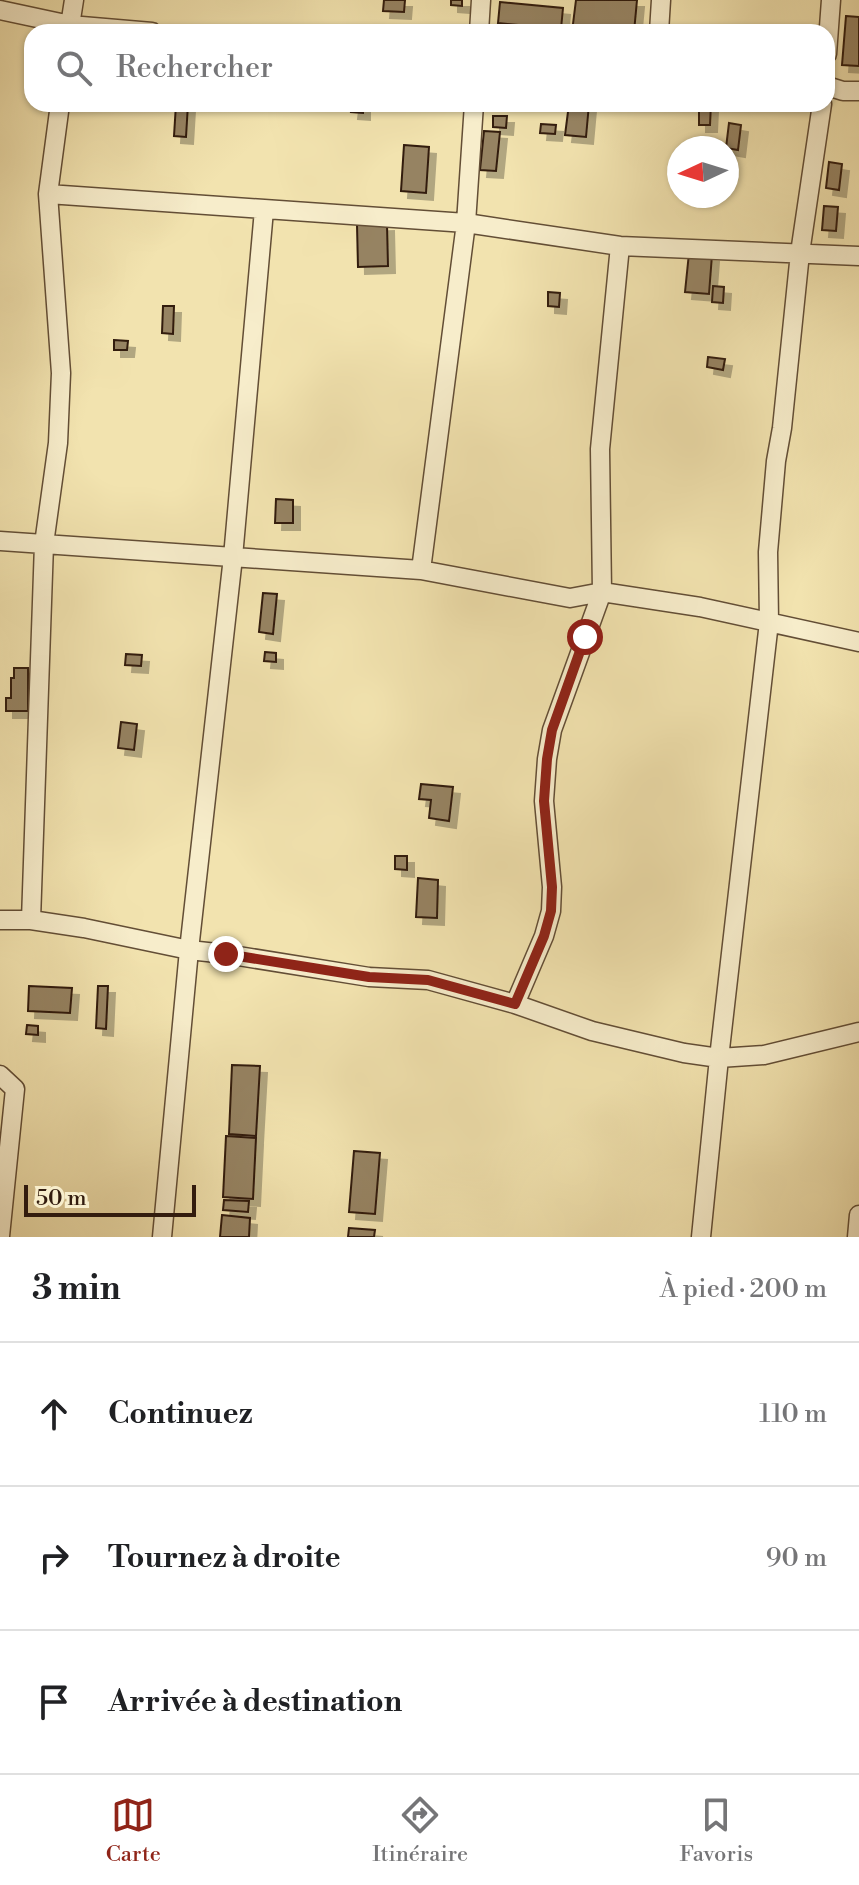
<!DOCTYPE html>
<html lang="fr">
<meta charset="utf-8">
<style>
:root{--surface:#fff;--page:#f6f6f6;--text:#202124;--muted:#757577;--line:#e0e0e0;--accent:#8f2418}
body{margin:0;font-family:"Libre Bodoni",serif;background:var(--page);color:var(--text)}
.compass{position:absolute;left:667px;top:136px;width:72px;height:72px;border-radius:50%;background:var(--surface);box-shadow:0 2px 6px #0004;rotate:266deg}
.scale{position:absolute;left:24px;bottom:20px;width:172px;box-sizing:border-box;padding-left:8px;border:4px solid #331c0e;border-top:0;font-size:22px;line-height:28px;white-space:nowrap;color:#331c0e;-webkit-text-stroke:6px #f7edcb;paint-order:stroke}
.stop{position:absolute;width:24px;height:24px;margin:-18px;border:6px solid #8f2418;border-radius:50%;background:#fff}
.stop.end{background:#8f2418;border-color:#fff;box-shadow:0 2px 8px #0008}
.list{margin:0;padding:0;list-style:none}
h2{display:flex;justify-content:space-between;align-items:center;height:104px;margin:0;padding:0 32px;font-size:34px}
h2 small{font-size:26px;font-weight:400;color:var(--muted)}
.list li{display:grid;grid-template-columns:52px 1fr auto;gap:24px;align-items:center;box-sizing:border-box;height:144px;padding:0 32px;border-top:2px solid var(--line)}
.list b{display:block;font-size:30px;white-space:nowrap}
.list em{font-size:26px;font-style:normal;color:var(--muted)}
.icon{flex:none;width:44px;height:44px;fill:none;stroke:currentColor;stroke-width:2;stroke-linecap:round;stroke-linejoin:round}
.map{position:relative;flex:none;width:859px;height:1237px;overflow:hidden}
.search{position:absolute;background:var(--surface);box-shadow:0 2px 6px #0004;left:24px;right:24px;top:24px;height:88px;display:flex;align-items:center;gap:20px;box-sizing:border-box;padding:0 28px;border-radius:24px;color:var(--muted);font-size:30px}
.sheet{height:536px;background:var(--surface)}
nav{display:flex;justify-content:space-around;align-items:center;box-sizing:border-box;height:112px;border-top:2px solid var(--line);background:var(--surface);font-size:22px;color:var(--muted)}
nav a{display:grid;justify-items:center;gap:4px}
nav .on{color:var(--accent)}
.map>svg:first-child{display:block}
.building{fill:#968362;stroke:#331c0e;stroke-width:2;filter:url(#shadow)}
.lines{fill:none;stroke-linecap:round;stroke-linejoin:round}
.minor-casing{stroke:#634e36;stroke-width:21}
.minor{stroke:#f7edcb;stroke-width:18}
.route{stroke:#8f2418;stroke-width:10}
</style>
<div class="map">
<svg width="859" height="1237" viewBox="0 0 859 1237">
<defs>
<filter id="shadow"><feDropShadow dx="7" dy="7" stdDeviation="0" flood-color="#0004"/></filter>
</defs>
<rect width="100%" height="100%" fill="#f2e3af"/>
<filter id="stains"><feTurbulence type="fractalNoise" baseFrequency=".0025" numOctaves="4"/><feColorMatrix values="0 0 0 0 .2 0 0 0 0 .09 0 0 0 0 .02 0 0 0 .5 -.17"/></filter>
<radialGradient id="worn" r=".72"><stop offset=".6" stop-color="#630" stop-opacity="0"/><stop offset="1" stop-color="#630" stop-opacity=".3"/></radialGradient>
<path class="building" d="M384,0H405L404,12L383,11Z
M451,0H462V6L451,5Z
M576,0H637L634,32H572Z
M500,2L563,8L561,29L498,23Z
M846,16L859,17V66L842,65Z
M176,104H188L186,137L174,136Z
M352,104H363V113L351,112Z
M569,104H589L586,137L565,135Z
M699,104H711L710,125H699Z
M493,116H507L506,128L493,127Z
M729,123L741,125L738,150L726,148Z
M541,124L556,125L555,134L540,133Z
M484,131L500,132L496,171L480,170Z
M404,145L429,147L426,193L401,191Z
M829,162L842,164L839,190L826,188Z
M824,206L838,207L836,231L822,230Z
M387,224L388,266L358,267L357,225Z
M689,253L712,255L709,294L685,292Z
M713,286L724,287L723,303L712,302Z
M548,292L560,293L559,307L548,306Z
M163,306H174L173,334L162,333Z
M114,340L128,341L127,350H114Z
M708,357L725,359L723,370L707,367Z
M276,499L293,500V523H275Z
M263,593L277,594L273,634L259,632Z
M265,652L276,653V662L264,661Z
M126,654L142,655L141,666L125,665Z
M14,668H28V711H6V698H11V678H14Z
M121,722L137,724L134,750L118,748Z
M421,784L453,787L449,821L429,818L431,800L419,799Z
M395,856H407V870L395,869Z
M418,878L438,880L437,918L416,917Z
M29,986L72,988L70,1013L28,1011Z
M98,986H108L106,1029L96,1028Z
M27,1025L38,1026V1035L26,1034Z
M232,1065L260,1066L256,1136L229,1134Z
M226,1136L256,1138L253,1199L223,1197Z
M354,1151L380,1153L375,1214L349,1212Z
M224,1200L249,1201L248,1212L223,1210Z
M222,1215L250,1218L249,1237H220Z
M349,1228L375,1230L374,1237H348Z"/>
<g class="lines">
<g class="minor-casing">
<path id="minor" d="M0,10L70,25L152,32
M69,32L74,0
M479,32L481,0
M659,32L661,0
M827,54L831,0
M827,86L843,91H859
M48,194L466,223L620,246L859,256
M620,246L600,449L602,592L700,607L859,642
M0,541L421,570L570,598L602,592L552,730L547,759L544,801L552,887L551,911L544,936L515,1004
M421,570L466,223L474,104
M0,920H31L84,928L189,950L226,954L369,977L428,980L515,1004L592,1031L684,1053L719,1058L764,1055L859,1032
M31,920L44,544L58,443L61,373L48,194L60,104
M0,1075L15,1089L0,1236
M162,1237L189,950L233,557L264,210
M701,1237L719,1058L769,622L768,552L776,461L782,428L800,253L822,104
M857,1237L859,1215"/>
</g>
<use href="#minor" class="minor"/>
</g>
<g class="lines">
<path class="route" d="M226,954L369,977L428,980L515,1004L544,936L551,911L552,887L544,801L547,759L552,730L585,637"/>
</g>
<rect width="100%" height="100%" filter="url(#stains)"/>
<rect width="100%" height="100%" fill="url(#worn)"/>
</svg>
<svg class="compass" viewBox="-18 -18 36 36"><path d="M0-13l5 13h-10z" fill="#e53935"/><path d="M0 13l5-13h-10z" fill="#757577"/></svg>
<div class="scale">50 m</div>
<div class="stop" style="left:585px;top:637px"></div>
<div class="stop end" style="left:226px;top:954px"></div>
<div class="search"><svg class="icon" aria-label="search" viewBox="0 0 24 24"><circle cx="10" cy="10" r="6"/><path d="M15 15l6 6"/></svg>Rechercher</div>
</div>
<section class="sheet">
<h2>3 min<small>À pied · 200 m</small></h2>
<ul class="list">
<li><svg class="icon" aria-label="ahead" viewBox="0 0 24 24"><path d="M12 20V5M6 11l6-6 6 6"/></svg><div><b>Continuez</b></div><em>110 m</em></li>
<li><svg class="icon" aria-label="right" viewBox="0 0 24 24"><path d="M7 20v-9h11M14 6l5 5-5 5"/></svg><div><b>Tournez à droite</b></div><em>90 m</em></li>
<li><svg class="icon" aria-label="arrive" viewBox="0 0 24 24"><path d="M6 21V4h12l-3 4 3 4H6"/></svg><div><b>Arrivée à destination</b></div></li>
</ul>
</section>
<nav>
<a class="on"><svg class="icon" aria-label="map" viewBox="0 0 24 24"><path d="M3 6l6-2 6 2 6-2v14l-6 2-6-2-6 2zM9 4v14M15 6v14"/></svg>Carte</a>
<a><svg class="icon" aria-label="directions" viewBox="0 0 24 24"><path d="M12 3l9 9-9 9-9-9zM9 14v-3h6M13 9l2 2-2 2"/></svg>Itinéraire</a>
<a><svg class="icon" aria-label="saved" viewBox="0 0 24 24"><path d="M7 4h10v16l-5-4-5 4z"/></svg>Favoris</a>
</nav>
